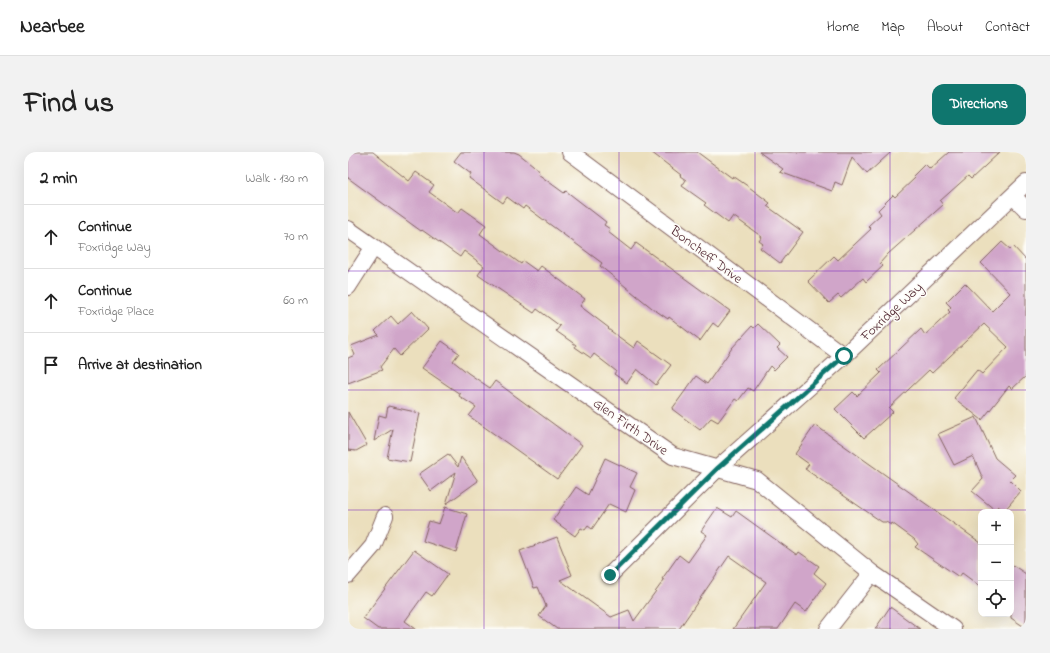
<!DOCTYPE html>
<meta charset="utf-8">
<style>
:root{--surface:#fff;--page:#f2f2f2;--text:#222;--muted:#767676;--line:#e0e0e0;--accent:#0f766e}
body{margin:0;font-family:"Indie Flower",sans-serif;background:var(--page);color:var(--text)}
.controls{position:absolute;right:12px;bottom:12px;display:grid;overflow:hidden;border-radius:8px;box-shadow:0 4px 16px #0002}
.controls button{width:36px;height:36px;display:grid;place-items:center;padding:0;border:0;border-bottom:1px solid var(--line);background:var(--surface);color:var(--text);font:20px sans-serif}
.stop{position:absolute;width:12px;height:12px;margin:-9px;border:3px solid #0f766e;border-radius:50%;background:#fff}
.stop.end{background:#0f766e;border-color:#fff;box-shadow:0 1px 4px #0008}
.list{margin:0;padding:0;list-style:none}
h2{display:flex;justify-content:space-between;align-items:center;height:52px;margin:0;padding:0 16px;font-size:17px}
h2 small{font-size:13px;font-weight:400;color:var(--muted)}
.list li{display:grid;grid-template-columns:26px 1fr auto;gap:12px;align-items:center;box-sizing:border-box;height:64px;padding:0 16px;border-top:1px solid var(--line)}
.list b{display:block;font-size:15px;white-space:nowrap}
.list p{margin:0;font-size:13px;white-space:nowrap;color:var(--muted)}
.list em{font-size:13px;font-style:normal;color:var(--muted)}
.icon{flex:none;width:22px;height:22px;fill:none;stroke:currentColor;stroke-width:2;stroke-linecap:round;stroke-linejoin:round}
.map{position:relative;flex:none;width:678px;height:477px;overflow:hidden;border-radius:12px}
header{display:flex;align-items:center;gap:24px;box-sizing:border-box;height:56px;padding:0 20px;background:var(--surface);border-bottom:1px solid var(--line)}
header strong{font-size:19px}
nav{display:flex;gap:22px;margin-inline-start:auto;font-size:14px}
.intro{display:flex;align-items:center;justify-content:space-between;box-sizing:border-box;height:96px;padding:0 24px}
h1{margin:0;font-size:28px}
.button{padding:10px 18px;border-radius:12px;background:var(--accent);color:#fff;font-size:14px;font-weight:700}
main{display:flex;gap:24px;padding:0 24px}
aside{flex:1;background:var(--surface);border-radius:12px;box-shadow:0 4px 16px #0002}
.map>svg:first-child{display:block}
.building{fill:#d0a5c9}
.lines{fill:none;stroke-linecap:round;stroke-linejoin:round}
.minor-casing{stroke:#82625e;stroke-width:18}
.minor{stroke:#fff;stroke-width:16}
.route{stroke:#0f766e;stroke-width:5}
.grid{fill:none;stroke:#7b2cbf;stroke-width:1;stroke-opacity:0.55}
.labels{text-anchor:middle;stroke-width:3;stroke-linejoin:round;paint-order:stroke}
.street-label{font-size:14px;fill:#4a1f2b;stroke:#fdfcf7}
</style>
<header>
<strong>Nearbee</strong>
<nav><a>Home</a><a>Map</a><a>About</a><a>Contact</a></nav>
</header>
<div class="intro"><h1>Find us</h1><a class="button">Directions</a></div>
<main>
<aside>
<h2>2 min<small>Walk · 130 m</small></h2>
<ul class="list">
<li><svg class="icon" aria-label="ahead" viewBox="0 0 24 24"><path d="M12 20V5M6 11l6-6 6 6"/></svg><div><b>Continue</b><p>Foxridge Way</p></div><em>70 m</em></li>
<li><svg class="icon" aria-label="ahead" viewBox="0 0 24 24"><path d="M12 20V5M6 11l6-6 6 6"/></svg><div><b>Continue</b><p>Foxridge Place</p></div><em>60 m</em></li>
<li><svg class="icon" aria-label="arrive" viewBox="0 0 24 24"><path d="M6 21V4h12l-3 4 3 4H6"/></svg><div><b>Arrive at destination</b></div></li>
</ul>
</aside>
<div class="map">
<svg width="678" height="477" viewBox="0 0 678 477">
<rect width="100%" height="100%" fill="#fdfcf7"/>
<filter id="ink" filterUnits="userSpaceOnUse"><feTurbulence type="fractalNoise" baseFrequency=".025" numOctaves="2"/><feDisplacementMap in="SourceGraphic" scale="8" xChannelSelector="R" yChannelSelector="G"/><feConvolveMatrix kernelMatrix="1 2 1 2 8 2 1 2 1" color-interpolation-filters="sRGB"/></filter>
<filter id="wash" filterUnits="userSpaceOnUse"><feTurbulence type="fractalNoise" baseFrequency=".012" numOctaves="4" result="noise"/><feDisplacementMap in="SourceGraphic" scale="16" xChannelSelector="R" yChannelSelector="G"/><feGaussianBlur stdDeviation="0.9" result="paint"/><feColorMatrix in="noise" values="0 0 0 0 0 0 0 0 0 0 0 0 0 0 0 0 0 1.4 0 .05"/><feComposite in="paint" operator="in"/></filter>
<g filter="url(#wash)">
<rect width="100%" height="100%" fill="#ebdfbd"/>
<g id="blocks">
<path class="building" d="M0,0H25L61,29L68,20L86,33L81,40L110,61L114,56L138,73L132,82L173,112L175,109L189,119L193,114L237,147L232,154L261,176L260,177L286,196L290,189L323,213L308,233L289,217L279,231L266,222L268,219L246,202L243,206L227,195L228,193L208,179L212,174L189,157L186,161L130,123L136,114L116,99L112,105L74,78L73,79L0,26Z
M113,0H166L171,2L185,13L191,20L190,22L216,41L218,39L258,70L256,73L262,77L260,80L283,98L288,91L382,159L370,175L365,171L352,189L321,165L320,167L304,156L252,114L254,111L177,54L175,57L159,45L155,51L121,26L123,22L106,9Z
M303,0H349L384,26L385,24L401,35L422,51L419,54L455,80L432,111L412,96L415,92L411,89L414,85L385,64L380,71L356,53L358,51L334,34L338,28L332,24L333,23Z
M411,0H543L519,22L504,5L494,33L487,30L484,39L432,20L435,17Z
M601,0H652L623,27L620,24L592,49L595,53L540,102L532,111L535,114L518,130L515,126L493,146L490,143L481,151L460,129L486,104L490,108L523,77L520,74L533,62L530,58L545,43L547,45L567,26L565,24L577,12L582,17Z
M654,90L662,97L665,94L678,108V224L664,237L661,234L634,268L606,246L629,218L634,222L660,195L636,172L584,221L581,218L541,256L545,260L516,286L487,257L505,240L509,244L533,221L530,218L573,177L577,183L602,160L600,158L603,155L598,150L617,131L644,159L662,141L633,111Z
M64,159L80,177L52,204L46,197L32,215L34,218L0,231V206L7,203L3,194L31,183L27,179L43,164L50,172Z
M410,172L432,193L429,196L439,205L426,218L422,214L405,239L400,236L390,249L387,247L370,270L363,266L352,278L324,257L348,224L359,232L384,196L404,174L406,176Z
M94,189L111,201L105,209L120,221L142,236L147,229L234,293L209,327L121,264L128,255L111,244L112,242L74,216Z
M40,254L72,261L62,310L39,306L45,277L26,289L31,263L38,265Z
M0,260L19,293L8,299L0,298Z
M628,265L647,306L667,323L662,328L673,339L656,359L650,354L647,358L624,339L635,327L625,304L606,313L590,282Z
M467,273L633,391V435L614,421L611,425L586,408L567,395L570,392L566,387L544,371L543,373L538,370H534L457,317L461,312L447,302Z
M100,302L110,315L113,305L130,329L98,352L108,320L83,339L71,322Z
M257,306L289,321L282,335L287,338L278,360L261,352L244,377L240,374L237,378L233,376L227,384L205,368L228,335L240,343Z
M97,355L119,362L108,400L75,389L81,369L91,372Z
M369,356L384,365L388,359L449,403L451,400L471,414L466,421L478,431L458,460L447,452L430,477H385L418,430L381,404L331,477H209L191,464L198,454L190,435L186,436L172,399L209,385L224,423L212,428L263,465L281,458L286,469L316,428L314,427L331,403L340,410L359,383L353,379Z
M66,398L100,422L84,444L78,440L57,469L68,477H30L15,466Z
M663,412L678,422V476L663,466Z
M542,455L572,477H527Z"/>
</g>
</g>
<g filter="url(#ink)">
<use href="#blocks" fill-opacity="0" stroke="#82625e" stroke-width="1"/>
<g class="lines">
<g class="minor-casing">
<path id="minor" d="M222,0L496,204
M665,44L678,57
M0,77L325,304L409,328L524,421L605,477
M0,135L25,96
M0,423L25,394L37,364
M262,423L370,316L496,204L678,31
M480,477L524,421"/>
</g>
<use href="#minor" class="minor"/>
</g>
</g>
<g class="lines" filter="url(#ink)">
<path class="route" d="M262,423L370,316L496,204"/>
</g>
<path class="grid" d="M136,0V477M271,0V477M407,0V477M542,0V477M0,119H678M0,238H678M0,358H678"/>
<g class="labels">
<g class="street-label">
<text transform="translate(359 102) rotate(37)" y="5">Boncheff Drive</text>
<text transform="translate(543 159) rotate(-43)" y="5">Foxridge Way</text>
<text transform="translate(283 274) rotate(35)" y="5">Glen Firth Drive</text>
</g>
</g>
</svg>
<div class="controls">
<button>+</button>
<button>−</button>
<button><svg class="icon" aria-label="locate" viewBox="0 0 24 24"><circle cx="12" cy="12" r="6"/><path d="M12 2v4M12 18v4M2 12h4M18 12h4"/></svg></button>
</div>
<div class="stop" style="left:496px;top:204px"></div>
<div class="stop end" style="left:262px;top:423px"></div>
</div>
</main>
